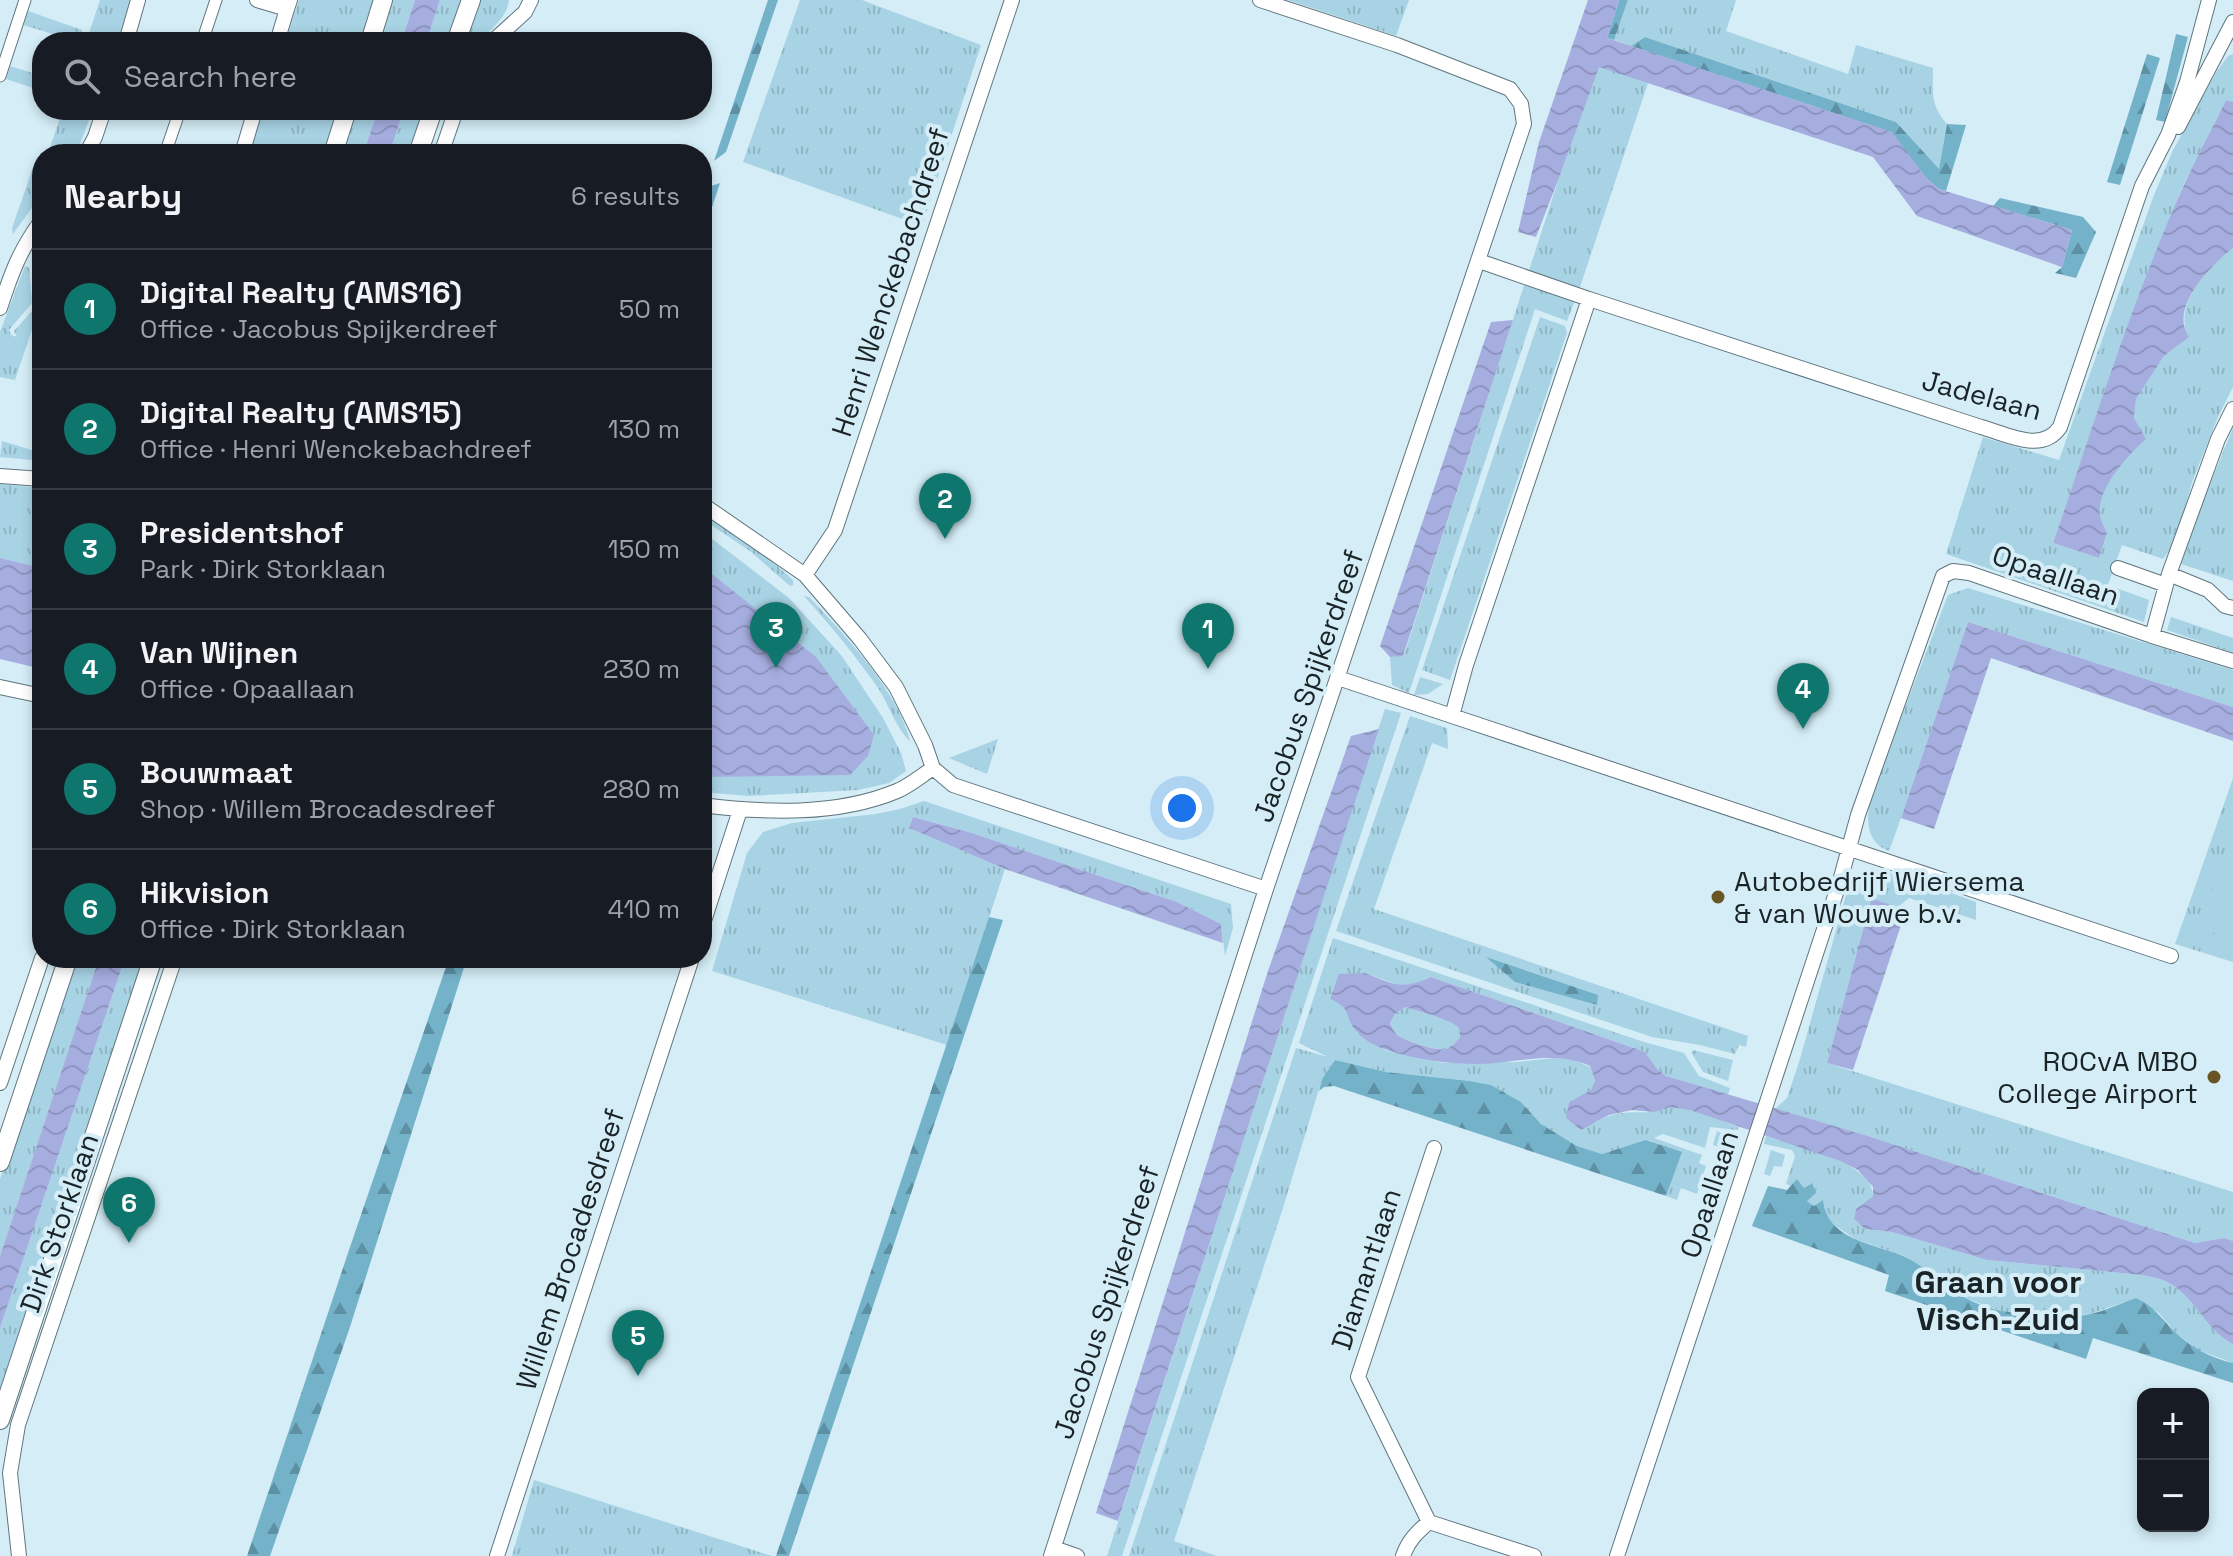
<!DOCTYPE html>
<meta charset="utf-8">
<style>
:root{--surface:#171b24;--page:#242831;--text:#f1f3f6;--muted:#9ea1a6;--line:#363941;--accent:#0f766e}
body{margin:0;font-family:"Space Grotesk",sans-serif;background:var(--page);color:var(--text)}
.controls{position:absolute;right:24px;bottom:24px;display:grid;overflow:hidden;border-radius:16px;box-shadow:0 4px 12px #0003}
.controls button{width:72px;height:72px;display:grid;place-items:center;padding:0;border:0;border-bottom:2px solid var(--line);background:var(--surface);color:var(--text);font:40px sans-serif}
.you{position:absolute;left:1182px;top:808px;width:28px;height:28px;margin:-20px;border:6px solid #fff;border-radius:50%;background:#1a73e8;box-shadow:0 0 0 12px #1a73e833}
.badge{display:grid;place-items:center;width:52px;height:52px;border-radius:50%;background:var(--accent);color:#fff;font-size:26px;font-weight:700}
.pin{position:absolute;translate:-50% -66px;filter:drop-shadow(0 2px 4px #0008)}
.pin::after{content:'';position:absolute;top:42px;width:28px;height:24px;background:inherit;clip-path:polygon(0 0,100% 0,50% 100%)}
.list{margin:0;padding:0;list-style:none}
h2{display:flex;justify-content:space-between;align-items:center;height:104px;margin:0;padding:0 32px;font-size:34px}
h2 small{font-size:26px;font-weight:400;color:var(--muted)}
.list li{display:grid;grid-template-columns:52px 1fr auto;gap:24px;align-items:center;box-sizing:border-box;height:120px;padding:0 32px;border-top:2px solid var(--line)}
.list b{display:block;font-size:30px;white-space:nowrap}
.list p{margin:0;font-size:26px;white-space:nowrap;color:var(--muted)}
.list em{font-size:26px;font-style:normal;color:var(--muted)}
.icon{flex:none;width:44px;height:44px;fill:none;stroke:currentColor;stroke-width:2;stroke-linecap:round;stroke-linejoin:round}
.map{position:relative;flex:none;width:2233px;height:1556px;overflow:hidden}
.search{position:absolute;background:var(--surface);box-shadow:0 4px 12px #0003;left:32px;top:32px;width:680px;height:88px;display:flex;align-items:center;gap:20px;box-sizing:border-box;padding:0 28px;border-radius:32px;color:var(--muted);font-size:30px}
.panel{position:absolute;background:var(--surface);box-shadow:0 4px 12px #0003;left:32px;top:144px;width:680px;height:824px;border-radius:32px}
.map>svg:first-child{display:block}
.grass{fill:url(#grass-tufts)}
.forest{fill:url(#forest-firs)}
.garden{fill:#a8d3e4}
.water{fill:url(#water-waves);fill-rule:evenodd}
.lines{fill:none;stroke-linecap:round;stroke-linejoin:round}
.pedestrian-casing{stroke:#5f757d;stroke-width:13}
.minor-casing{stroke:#5f757d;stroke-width:16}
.tertiary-casing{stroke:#5f757d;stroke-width:20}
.pedestrian{stroke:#fff;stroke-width:11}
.minor{stroke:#fff;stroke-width:14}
.tertiary{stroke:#fff;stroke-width:18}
.poi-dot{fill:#695524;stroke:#d4edf6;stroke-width:3}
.labels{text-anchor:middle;stroke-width:8;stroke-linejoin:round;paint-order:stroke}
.street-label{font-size:28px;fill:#1a2326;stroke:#d4edf6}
.poi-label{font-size:28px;fill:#1a2326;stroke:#d4edf6;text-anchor:start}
.quarter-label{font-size:32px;font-weight:bold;fill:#1a2326;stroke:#d4edf6}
</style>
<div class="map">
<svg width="2233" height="1556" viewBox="0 0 2233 1556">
<defs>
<pattern id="grass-tufts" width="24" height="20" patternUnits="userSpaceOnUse" patternTransform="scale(2)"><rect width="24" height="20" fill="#a8d3e4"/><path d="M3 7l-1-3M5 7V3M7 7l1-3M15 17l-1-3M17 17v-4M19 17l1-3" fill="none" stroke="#90b5c3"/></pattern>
<pattern id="forest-firs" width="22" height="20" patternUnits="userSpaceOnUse" patternTransform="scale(2)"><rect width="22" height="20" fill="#74b2ca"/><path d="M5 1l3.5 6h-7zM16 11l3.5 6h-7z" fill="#5e90a4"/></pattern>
<pattern id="water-waves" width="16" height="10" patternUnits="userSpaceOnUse" patternTransform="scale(2)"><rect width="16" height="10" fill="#a6aee0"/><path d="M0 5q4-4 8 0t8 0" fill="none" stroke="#8e95c0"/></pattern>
</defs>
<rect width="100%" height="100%" fill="#d4edf6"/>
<path class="grass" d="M100,0H130L118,42H86Z
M299,0H374L360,42H285Z
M389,0H415L401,42H375Z
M440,0H463L449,42H426Z
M477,0H509C507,18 491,28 480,42H461Z
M800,0H862L981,45L922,226L743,162Z
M1288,0H1409L1396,36Z
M1628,0H1736L1726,31L1848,74L1856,45L1933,68C1933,93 1930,105 1947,124L1939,170L1896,122L1645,37L1631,46L1614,40Z
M28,11L82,30L78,42H65L66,38L23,25Z
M2233,54V102L2226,100L2183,186L2153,259L2122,342L2053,543L2099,558L2107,533C2105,528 2101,521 2100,515C2097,488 2127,455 2145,439L2134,418L2136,399L2164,356L2188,337C2173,302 2208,268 2233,248V387L2218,417L2192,482L2176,542L2163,559L2122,545L2108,585L2149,600L2144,622L1946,554L1983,437L2059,460L2154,195L2173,150L2217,71L2228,56Z
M10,66L42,76V91L6,79Z
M1599,66L1648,83L1580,287L1567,321L1535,309L1409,693L1392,685L1390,657L1404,655L1559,178Z
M63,110H93L76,154L48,153Z
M263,110H338L324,154H248Z
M353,110H378L363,154H339Z
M404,110H426L412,154H389Z
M36,159L42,160V194L13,234L12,228Z
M25,266L29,267L32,303L9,330L11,335L17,337L14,331L42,300L15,380L0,377V332Z
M1540,317L1565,326L1567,333L1450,680L1422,670Z
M2233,428V581L2181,564L2198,513Z
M2,441L42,453V461L0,457Z
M0,484L42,488V568L0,558Z
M702,511L755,546L793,580V585L790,586L750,551L702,519Z
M702,531L789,598L841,655L883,718L901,753L906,771L889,783L858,790L748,796L702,792Z
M1968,588L2233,670V707L1968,622L1901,818L1889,851C1864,842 1866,815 1872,794L1948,595Z
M804,596L809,597C844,634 898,691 910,741C897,730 888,703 878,688C855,655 831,626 804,596Z
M2171,617L2233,638V653L2167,630Z
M1420,677L1443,684L1428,694L1414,695Z
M1385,709L1401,713L1122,1556H1107Z
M1410,716L1447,728L1448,749L1432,743L1374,909L1748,1036L1746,1047L1739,1045L1735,1054L1700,1045L1652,1037L1336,931Z
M998,739L987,774L949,758Z
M2233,778V962L2175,944Z
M924,801L1231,904L1233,928L1225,956L1221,924L1177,902L969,832L913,817L909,828L1005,869L947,1045L712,971L747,853L763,832L792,823L876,814L900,809Z
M1870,869L1910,878L1976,902V920L1909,898L1898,907L1871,900L1827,1063L2233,1192V1241L2224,1238L2195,1243L1868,1136L1775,1109L1787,1098L1800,1059L1849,884Z
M1333,938L1644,1042L1684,1053L1699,1076L1730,1088L1728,1095L1666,1076L1657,1069L1645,1052L1431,977L1412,985H1398L1365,973L1347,975L1331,999L1343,1005L1357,1033L1384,1050L1409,1056L1444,1063L1517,1062L1554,1058L1574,1060L1590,1067L1595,1081L1591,1091L1569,1102L1567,1118L1595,1123C1616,1110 1628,1113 1651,1112C1657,1111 1663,1107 1670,1107C1688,1105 1720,1120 1738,1127V1130L1710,1127L1705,1148L1663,1134L1654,1138L1702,1155L1699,1163L1706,1166L1697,1194L1681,1188L1677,1200L1666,1196L1681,1153L1648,1140L1602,1154L1577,1146L1541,1124L1521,1102L1491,1085L1470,1081L1386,1072L1335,1060L1322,1079L1282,1211L1174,1541L1217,1556H1129L1296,1048L1328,1057L1299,1043Z
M73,958H99L0,1256V1179Z
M125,958H145L0,1397V1328Z
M1405,1007L1432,1015L1452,1023L1459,1028L1460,1037C1456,1042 1451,1048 1445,1049C1435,1051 1404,1041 1396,1034C1392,1030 1392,1028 1390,1023L1395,1014Z
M1693,1050L1733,1060L1728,1081L1703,1072L1691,1052Z
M1766,1136C1794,1145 1874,1162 1873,1196L1856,1209L1854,1219L1865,1229L1892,1232L1987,1260L2142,1275C2150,1277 2160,1278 2167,1282C2195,1296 2205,1330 2233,1344V1363L2198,1350L2176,1333L2159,1313L2136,1298L2090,1314L2066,1317L2013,1314L1992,1308L1968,1299L1904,1256L1855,1239L1831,1223L1825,1214L1822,1201L1814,1206L1807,1201L1812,1183L1804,1188L1797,1179L1791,1186L1786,1184L1795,1156L1792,1150L1764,1144Z
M534,1480L772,1556H512Z"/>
<path class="forest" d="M768,0H778L726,152L714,161Z
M1619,0H1628L1614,40L1607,38Z
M2176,34L2188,37L2165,122L2156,120Z
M1645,37L1896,122L1939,169L1947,124L1966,125L1946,191L1939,189L1926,178L1891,132L1631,46Z
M2147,54L2160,58L2120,185L2107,182Z
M720,183L702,237V189Z
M2000,198L2083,217L2096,232L2076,278L2055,273L2062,267L2072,230L1993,206Z
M989,917L1003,920L789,1556H776Z
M1486,957L1598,995L1597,1005L1515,982Z
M449,958H467L349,1330L270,1556H247L350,1247Z
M1335,1060L1386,1072L1470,1081L1491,1085L1521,1102L1541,1124L1577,1146L1602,1154L1646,1140L1682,1152L1666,1196L1334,1086L1324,1087L1319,1091L1322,1079Z
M1797,1179L1804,1188L1812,1183L1816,1193L1807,1201L1814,1206L1823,1200C1827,1240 1873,1243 1903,1256C1923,1265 1944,1285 1964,1297C1991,1312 2012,1313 2041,1315C2057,1316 2073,1318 2090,1314C2105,1311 2121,1303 2136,1298C2154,1306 2162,1319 2175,1332C2192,1348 2211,1358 2233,1363V1383L2093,1338L2086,1359L1885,1291L1889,1275L1752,1226L1768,1186L1787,1190Z"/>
<path class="garden" d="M2233,825V940L2199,928Z
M1717,1131L1734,1140L1726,1165L1719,1162L1722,1148L1713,1145Z
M1771,1150L1785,1155L1782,1167L1774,1166L1770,1176L1764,1174Z
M1715,1166L1724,1173L1716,1199L1709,1196Z
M1704,1205L1713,1207L1700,1249L1690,1244Z"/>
<path class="water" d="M415,0H440L426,42H401Z
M1588,0H1619L1607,38L1892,132L1926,178L1939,189L2072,230L2062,267L1917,216L1873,157L1599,67L1559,178L1536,237L1518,232L1539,142Z
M2226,100L2233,102V248C2213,264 2179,297 2184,325C2184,327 2188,336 2189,337L2164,356L2136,399L2134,418L2146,439C2128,455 2097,488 2100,515C2101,521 2105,528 2107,533L2099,558L2053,543C2094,424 2131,303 2183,187C2196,158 2212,129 2226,100Z
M378,110H404L389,154H363Z
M1513,320L1403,656L1390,657L1380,646L1491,322Z
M0,558L42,568V669L0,659Z
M702,566L816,657L874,735L868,756L850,775L702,777Z
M1968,622L2233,707V741L1991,658L1934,829L1901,818Z
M1379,729L1118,1521L1096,1513L1268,971L1351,736Z
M913,817L969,832L1177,902L1221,924L1223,943L1005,869L909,828Z
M1873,899L1906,910L1853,1070L1827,1063L1871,900Z
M99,958H125L0,1328V1256Z
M1365,973C1395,984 1399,991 1431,977L1645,1052L1657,1069L1666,1076L1868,1136L2195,1243L2224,1238L2233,1241V1344C2205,1330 2195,1296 2167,1282C2160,1278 2150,1277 2142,1275L1987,1260L1892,1232L1865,1229L1854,1219L1856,1209L1873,1196V1187L1858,1170L1840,1161L1690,1110L1670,1107L1654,1112L1632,1110L1609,1115L1581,1130L1566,1118L1569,1102L1591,1090L1595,1081L1590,1066C1554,1050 1517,1063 1479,1064C1448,1064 1417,1060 1387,1050C1377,1047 1362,1039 1356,1031C1343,1014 1353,1009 1330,999L1339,974ZM1405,1007L1432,1015L1452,1023L1459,1028L1460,1037C1456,1042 1451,1048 1445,1049C1435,1051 1404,1041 1396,1034C1393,1030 1392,1028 1390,1023L1395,1014Z"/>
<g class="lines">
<g class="pedestrian-casing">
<path id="pedestrian" d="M202,42L216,0
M0,76L25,0
M165,154L180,110"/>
</g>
<g class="minor-casing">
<path id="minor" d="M257,0L287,9L290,0
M126,42L138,0
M277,42L287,9
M492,42L525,12L531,0
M2178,127L2233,22
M86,154L95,137L104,110
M242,154L255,110
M441,154L456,110
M1479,261L1589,299
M0,308C11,274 20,249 42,220
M0,476L42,479
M702,504L805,575L860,639L896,687L925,745L933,768
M2118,568L2166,585L2169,574L2208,590L2225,606L2233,608
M2169,574L2218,439L2233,409
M805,575L835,530L1012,0
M2152,636L2166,585
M1338,678L1452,716
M0,687L42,696
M933,768L953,785L1266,889
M702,805C765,813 837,816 897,791C909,786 921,776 933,768
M702,927L740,810
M2171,956L1452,716L1466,665L1589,299L1981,427C2007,434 2042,454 2060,427L2142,186L2168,135L2187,82L2209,0
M0,1083L42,958
M1434,1148L1358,1377L1429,1522L1534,1556
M1054,1548L1077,1556
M19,1556L10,1473L18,1425L175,958
M497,1556L692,958
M1051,1556L1266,889L1524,124L1521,104L1510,89L1397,45L1260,0
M1403,1556C1408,1541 1417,1532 1429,1522
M1617,1556L1840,881L1858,815L1943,576L1953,571L1969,573L2152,636L2233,661"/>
</g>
<g class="tertiary-casing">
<path id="tertiary" d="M370,42L383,0
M456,42L471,0
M333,154L347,110
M418,154L433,110
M0,1162L68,958
M0,1420L153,958"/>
</g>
<use href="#pedestrian" class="pedestrian"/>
<use href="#minor" class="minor"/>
<use href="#tertiary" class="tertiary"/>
</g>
<g class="poi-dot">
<circle cx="1718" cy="897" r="8"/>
<circle cx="2214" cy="1077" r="8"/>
</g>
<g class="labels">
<g class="street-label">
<text transform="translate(890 282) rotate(-72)" y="10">Henri Wenckebachdreef</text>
<text transform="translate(1982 395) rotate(15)" y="10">Jadelaan</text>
<text transform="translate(2056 575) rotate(19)" y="10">Opaallaan</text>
<text transform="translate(1308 686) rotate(-71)" y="10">Jacobus Spijkerdreef</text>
<text transform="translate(1709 1194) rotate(-72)" y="10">Opaallaan</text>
<text transform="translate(59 1223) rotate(-71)" y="10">Dirk Storklaan</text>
<text transform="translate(570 1249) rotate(-72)" y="10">Willem Brocadesdreef</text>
<text transform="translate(1366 1269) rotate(-72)" y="10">Diamantlaan</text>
<text transform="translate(1106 1302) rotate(-72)" y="10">Jacobus Spijkerdreef</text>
</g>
<g class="poi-label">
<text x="1734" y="891">Autobedrijf Wiersema<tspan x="1734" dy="32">&amp; van Wouwe b.v.</tspan></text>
<text x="2198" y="1071" text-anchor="end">ROCvA MBO<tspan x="2198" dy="32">College Airport</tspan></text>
</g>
<g class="quarter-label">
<text x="1998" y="1293">Graan voor<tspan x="1998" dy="37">Visch-Zuid</tspan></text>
</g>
</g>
</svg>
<div class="controls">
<button>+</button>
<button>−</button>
</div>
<div class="you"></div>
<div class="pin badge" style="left:1208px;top:669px">1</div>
<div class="pin badge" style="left:945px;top:539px">2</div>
<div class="pin badge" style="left:776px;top:668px">3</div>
<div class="pin badge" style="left:1803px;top:729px">4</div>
<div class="pin badge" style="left:638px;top:1376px">5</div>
<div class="pin badge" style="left:129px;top:1243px">6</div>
<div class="search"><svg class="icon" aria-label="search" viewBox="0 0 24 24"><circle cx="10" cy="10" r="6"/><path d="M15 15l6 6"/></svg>Search here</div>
<section class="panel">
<h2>Nearby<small>6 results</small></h2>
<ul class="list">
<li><span class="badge">1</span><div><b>Digital Realty (AMS16)</b><p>Office · Jacobus Spijkerdreef</p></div><em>50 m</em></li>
<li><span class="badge">2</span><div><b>Digital Realty (AMS15)</b><p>Office · Henri Wenckebachdreef</p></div><em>130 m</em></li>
<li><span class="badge">3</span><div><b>Presidentshof</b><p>Park · Dirk Storklaan</p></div><em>150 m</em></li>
<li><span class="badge">4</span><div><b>Van Wijnen</b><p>Office · Opaallaan</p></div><em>230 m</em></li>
<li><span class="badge">5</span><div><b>Bouwmaat</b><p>Shop · Willem Brocadesdreef</p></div><em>280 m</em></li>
<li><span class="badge">6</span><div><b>Hikvision</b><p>Office · Dirk Storklaan</p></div><em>410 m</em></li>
</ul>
</section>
</div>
